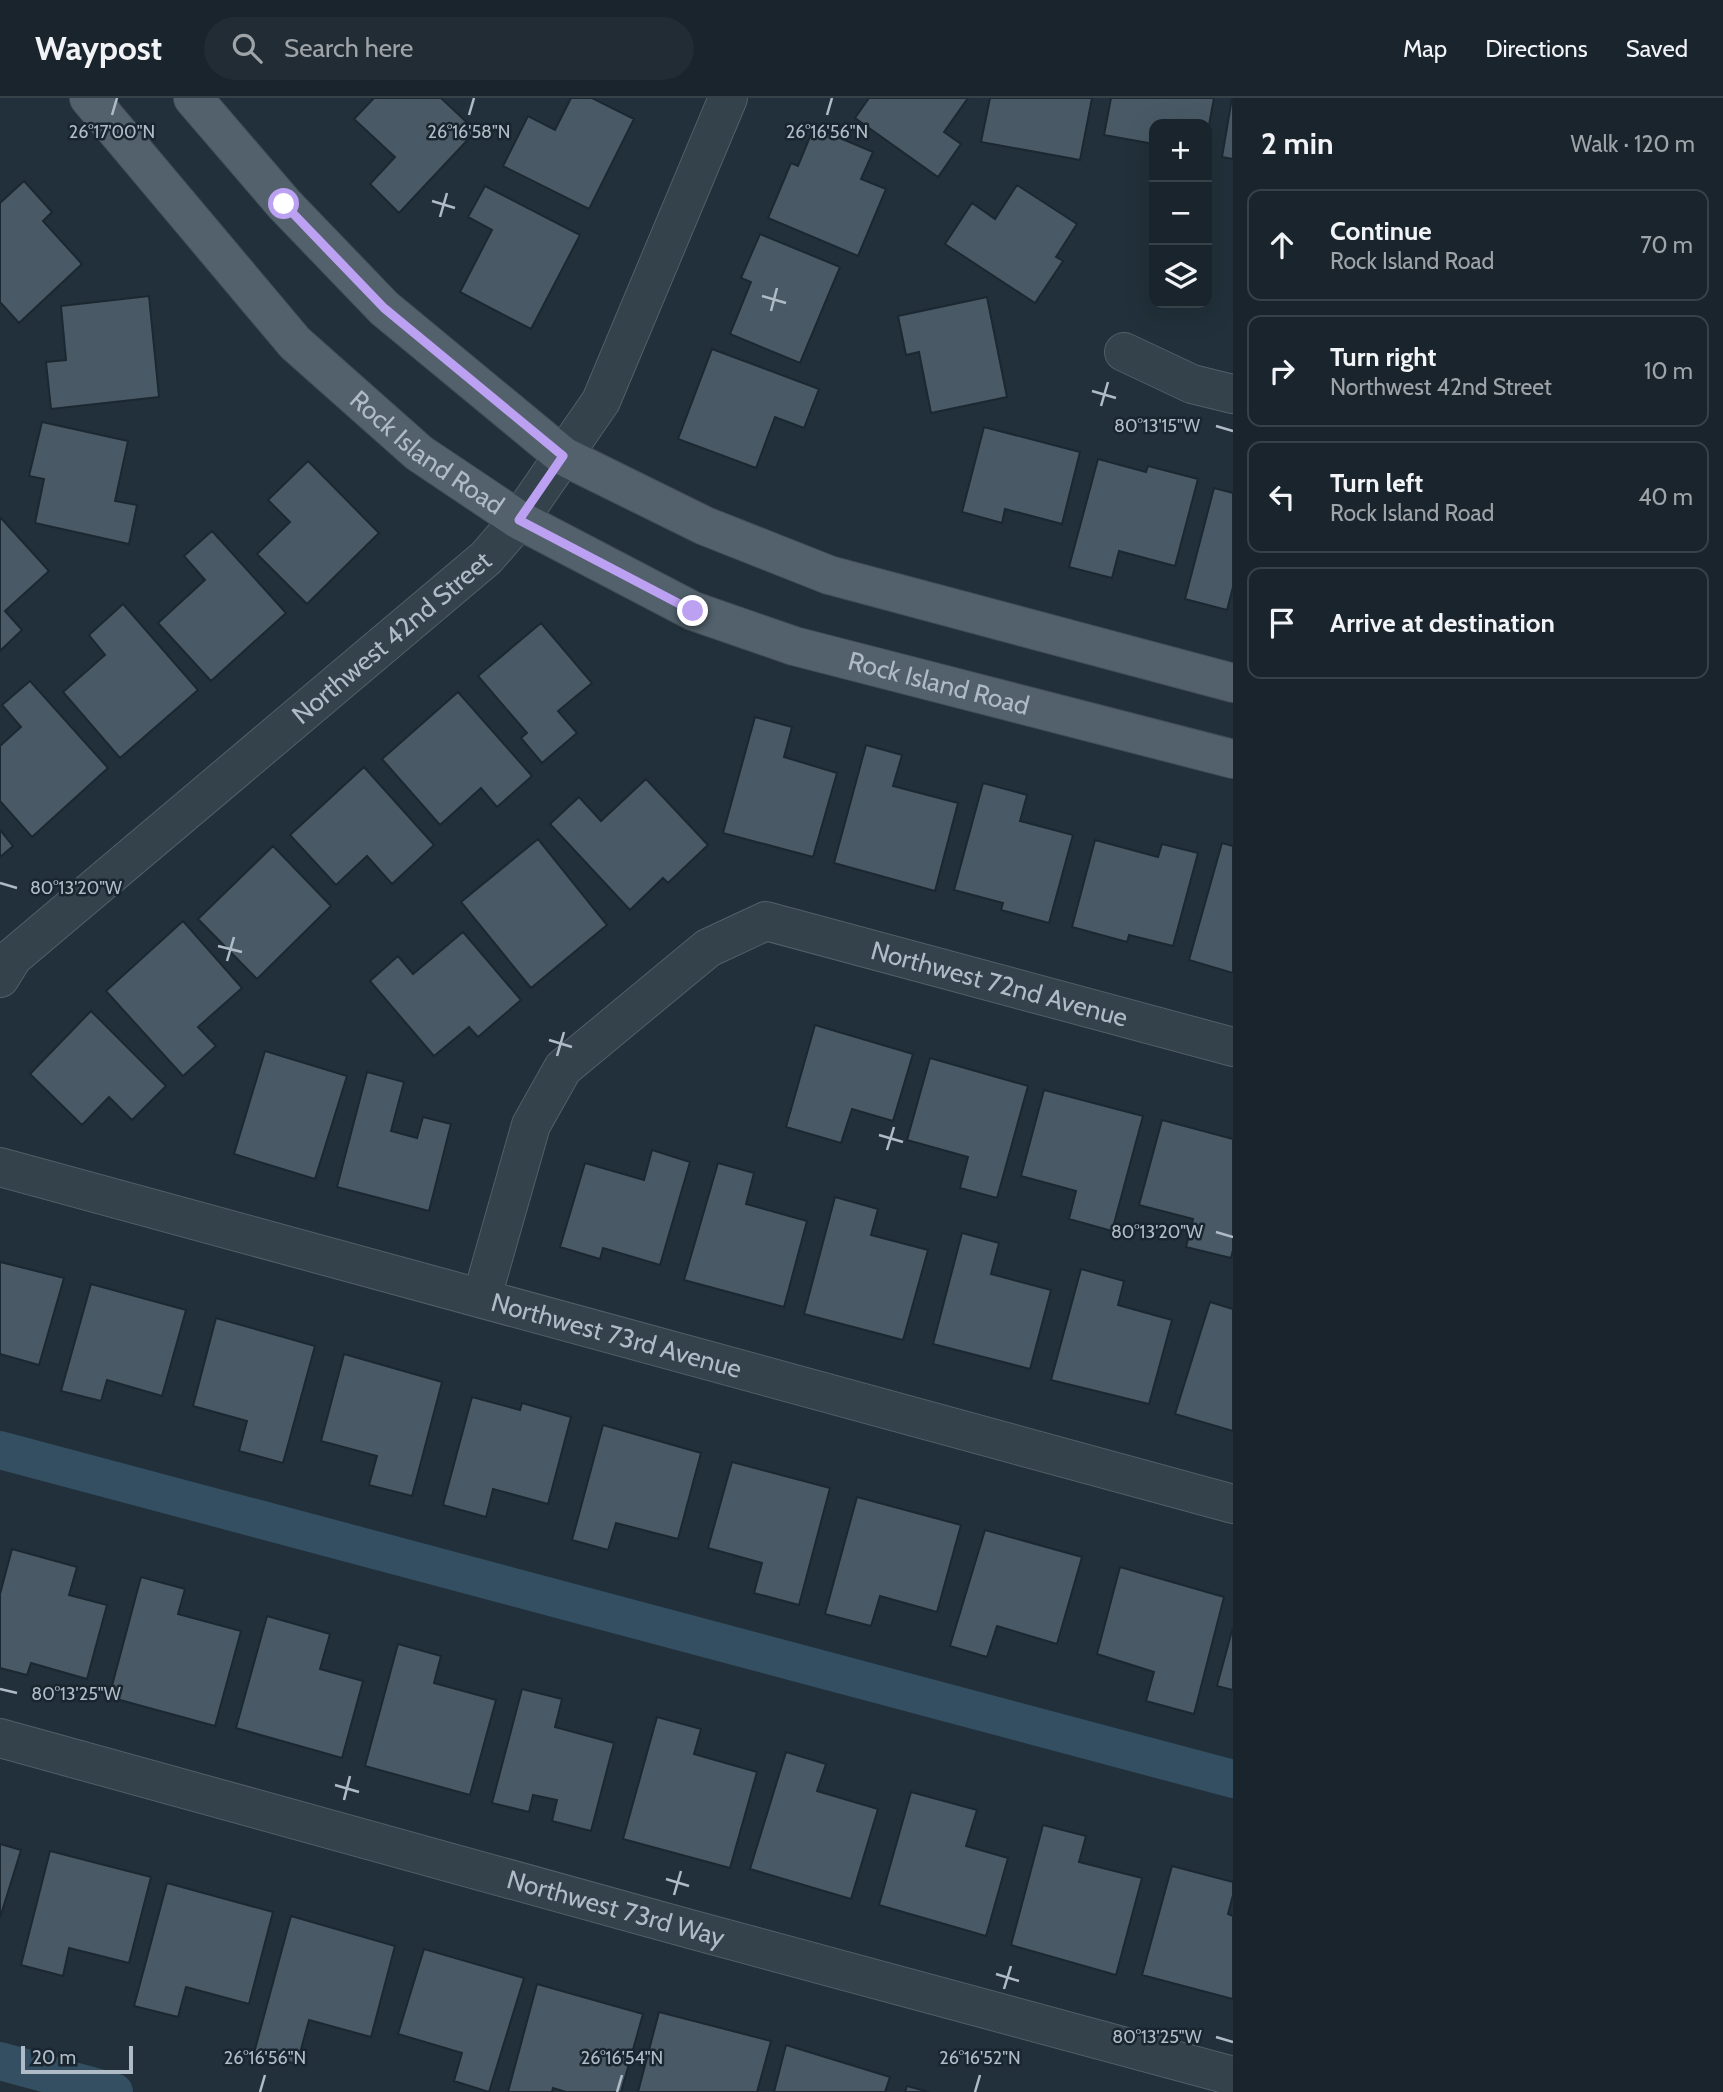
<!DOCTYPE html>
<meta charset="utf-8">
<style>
:root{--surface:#19242c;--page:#222c34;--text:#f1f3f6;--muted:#9fa4a9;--line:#374148}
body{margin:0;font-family:Cabin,sans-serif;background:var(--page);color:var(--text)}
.controls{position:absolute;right:21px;top:21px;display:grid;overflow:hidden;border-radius:14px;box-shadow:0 7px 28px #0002}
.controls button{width:63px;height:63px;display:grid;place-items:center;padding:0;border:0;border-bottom:2px solid var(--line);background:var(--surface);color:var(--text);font:35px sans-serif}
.scale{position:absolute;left:21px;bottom:18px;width:112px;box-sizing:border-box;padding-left:7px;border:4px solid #afbcc7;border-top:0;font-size:19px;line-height:24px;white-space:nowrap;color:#afbcc7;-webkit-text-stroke:5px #1a262f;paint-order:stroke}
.stop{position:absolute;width:21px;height:21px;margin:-16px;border:5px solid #bca0f2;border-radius:50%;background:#fff}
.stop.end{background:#bca0f2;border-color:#fff;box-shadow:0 2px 7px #0008}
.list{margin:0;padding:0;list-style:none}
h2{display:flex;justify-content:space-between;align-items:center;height:91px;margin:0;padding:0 28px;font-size:30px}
h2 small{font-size:23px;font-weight:400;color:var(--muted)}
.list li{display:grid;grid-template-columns:46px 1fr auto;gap:21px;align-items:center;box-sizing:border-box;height:112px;margin:0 14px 14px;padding:0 14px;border:2px solid var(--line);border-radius:14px}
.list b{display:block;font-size:26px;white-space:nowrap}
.list p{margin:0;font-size:23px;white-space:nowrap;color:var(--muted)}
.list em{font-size:23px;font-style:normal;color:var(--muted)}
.icon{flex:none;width:38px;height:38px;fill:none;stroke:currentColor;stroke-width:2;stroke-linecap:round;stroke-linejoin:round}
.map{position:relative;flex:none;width:1233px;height:1994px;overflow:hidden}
header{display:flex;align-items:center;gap:42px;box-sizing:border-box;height:98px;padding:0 35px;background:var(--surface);border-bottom:2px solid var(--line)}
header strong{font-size:33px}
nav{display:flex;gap:38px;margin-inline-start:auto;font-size:24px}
.search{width:490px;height:63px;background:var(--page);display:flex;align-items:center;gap:18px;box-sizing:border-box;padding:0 24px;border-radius:38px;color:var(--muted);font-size:26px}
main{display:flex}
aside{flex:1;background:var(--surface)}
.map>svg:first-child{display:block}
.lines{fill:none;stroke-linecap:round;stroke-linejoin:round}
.canal{stroke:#344f62;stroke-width:38}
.building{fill:#495a66;stroke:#1c2831;stroke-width:2}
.minor-casing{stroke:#525f68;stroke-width:40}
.major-casing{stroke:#414d57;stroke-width:40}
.minor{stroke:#34424b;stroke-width:38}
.major{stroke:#52616b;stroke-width:38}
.route{stroke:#bca0f2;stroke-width:9}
.ticks{fill:none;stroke:#afbcc7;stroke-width:2.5}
.labels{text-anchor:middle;stroke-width:5;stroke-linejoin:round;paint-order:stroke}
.street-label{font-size:26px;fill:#afbcc7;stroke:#1a262f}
.ticks-label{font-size:18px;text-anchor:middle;fill:#afbcc7;stroke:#1a262f;stroke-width:5;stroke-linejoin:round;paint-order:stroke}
</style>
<header>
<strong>Waypost</strong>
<div class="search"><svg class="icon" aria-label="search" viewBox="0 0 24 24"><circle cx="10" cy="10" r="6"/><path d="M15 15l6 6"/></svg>Search here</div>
<nav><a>Map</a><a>Directions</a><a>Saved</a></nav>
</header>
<main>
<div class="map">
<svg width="1233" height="1994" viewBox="0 0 1233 1994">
<rect width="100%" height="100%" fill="#21303a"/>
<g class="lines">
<path class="canal" d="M0,1352L1233,1681
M0,1963L114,1994"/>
</g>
<path class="building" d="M374,0H441L476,33L399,115L370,86L395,59L354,21Z
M571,0H592L634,21L589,111L503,68L528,18L555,32Z
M869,0H968L944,34L961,46L938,79L855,20Z
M990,0H1092L1080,62L981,44Z
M1111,0H1214L1207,38V26H1154V46L1104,37Z
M1232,0H1233V61L1222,59Z
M814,29L873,54L861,81L886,91L858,158L768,120L791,65L798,68Z
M24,83L52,114L43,123L82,166L19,225L0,204V105Z
M1017,87L1077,126L1056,159L1063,163L1035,205L945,146L972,105L995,121Z
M485,88L580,137L531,231L460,194L492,132L468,119Z
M760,136L840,169L800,265L730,236L751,184L741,180Z
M149,198L159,299L51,311L46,264L66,262L61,208Z
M987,199L1007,299L931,315L919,254L906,257L898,218Z
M712,251L819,291L804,330L775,319L756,370L678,341Z
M42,324L128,343L115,403L137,407L129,446L35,425L44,381L29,378Z
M984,329L1080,354L1062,426L1005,411L1002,425L962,414Z
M1098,361L1146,374L1148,368L1198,381L1175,468L1119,453L1112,480L1069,469Z
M308,363L379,435L307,506L257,456L290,424L268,402Z
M1214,390L1233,395V489L1227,512L1185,501Z
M0,419L49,473L5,513L22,532L0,553Z
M212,433L286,515L211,583L158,525L205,482L184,458Z
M123,506L198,592L120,660L63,594L105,557L89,537Z
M541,525L592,585L558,613L577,635L542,665L521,640L527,635L478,578Z
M30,583L108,670L32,739L0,703V648L21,629L2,607Z
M458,594L532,678L497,709L481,690L440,727L382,661Z
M755,619L792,629L784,659L837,675L813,759L723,735Z
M866,647L902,657L893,688L958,705L935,793L834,765Z
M364,669L434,747L392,786L367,758L336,787L290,737Z
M646,681L708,747L668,785L663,780L630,812L550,726L579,699L601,723Z
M983,685L1027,697L1020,723L1073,737L1049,825L1001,812L1003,805L954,792Z
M0,732L13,748L0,759Z
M538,741L607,827L531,890L461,804Z
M1095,742L1158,759L1162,746L1198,755L1173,848L1129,837L1127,844L1072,829Z
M1222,745L1233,748V875L1189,862Z
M273,748L331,808L257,881L198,821Z
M183,823L242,890L198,929L216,948L183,978L106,893Z
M463,834L521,902L478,939L469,929L434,958L370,883L398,858L413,876Z
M91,913L166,988L132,1022L109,999L82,1027L30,976Z
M815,927L913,956L893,1023L852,1011L841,1045L786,1029Z
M265,953L347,978L315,1081L234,1056Z
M930,960L1028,988L997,1100L960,1090L968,1059L907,1042Z
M367,974L404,984L391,1033L417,1040L423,1019L451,1026L429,1113L337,1089Z
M1044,992L1143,1018L1112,1133L1069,1121L1076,1093L1021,1078Z
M1162,1022L1233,1041V1152L1231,1160L1186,1149L1193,1121L1139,1107Z
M652,1052L690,1064L660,1167L603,1150L600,1161L560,1149L585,1065L644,1082Z
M718,1065L754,1075L746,1106L807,1123L784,1209L684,1182Z
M835,1099L878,1111L871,1137L928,1152L903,1242L804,1216Z
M962,1135L999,1145L991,1176L1051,1192L1030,1271L933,1246Z
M0,1164L64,1180L39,1267L0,1256Z
M1081,1171L1124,1183L1118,1207L1172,1222L1149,1306L1051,1282Z
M91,1186L186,1212L162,1298L107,1282L101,1303L61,1293Z
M1210,1204L1233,1211V1333L1175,1316Z
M216,1220L315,1248L283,1365L239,1353L247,1323L193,1308Z
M344,1256L442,1284L412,1398L369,1387L377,1358L321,1343Z
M472,1299L520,1312L522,1305L571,1319L548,1406L493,1391L486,1419L443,1407Z
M603,1327L701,1355L678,1441L616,1425L608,1452L572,1442Z
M732,1364L830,1390L799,1507L754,1495L762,1465L708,1450Z
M857,1399L961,1427L937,1514L880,1498L871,1528L825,1516Z
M985,1432L1082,1459L1057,1546L997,1528L987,1559L950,1548Z
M12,1451L77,1469L69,1497L107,1507L87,1581L31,1565L27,1577L0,1570V1496Z
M1120,1469L1224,1499L1194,1616L1146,1603L1154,1574L1097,1556Z
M141,1479L185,1491L178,1516L241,1533L215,1628L109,1599Z
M267,1518L330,1536L320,1571L363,1583L342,1660L236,1630Z
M1233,1529V1592L1217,1588Z
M398,1546L441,1558L434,1585L496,1602L470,1697L365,1668Z
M522,1591L562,1601L555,1629L614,1645L591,1733L552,1723L557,1702L533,1697L529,1714L492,1705Z
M657,1619L701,1631L694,1656L757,1674L730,1770L623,1741Z
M786,1654L826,1666L817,1693L878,1711L851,1801L750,1771Z
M911,1694L977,1712L966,1748L1008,1760L986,1838L879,1807Z
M1043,1727L1086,1738L1079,1764L1142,1780L1116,1877L1011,1847Z
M0,1746L21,1752L0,1820Z
M50,1753L151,1779L129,1865L69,1850L63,1878L21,1867Z
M1172,1768L1233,1784V1797L1228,1816L1233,1818V1901L1142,1877Z
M167,1785L273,1814L249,1906L186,1889L178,1919L134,1908Z
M291,1818L395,1848L371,1939L309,1922L297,1966L254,1955Z
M424,1851L524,1880L489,1994L454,1983L462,1955L398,1936Z
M537,1886L643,1916L621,1994H566L553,1990L552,1994H508Z
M659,1914L771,1943L757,1994H638Z
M786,1947L890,1979L885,1994H774Z
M907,1988L929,1994H905Z"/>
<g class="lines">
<g class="minor-casing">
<g id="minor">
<path d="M1124,254L1192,286L1233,296"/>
<path id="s1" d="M0,880L13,859L486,460L519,422L601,303L728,0"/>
<path id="s2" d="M0,1069L1233,1406"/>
<path id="s3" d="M482,1199L531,1027L563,970L708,850L766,823L1233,949"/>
<path id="s4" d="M0,1640L690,1831L1233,1978"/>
</g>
</g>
<g class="major-casing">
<g id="major">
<path id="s5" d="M89,0L295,245L419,355L519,422L693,513L794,548L1233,661"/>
<path d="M193,0L284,106L384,210L563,358L705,428L829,477L1233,585"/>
</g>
</g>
<use href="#minor" class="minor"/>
<use href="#major" class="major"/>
</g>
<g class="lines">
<path class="route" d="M284,106L384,210L563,358L519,422L693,513"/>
</g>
<path class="ticks" d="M112,17L117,0M469,17L474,0M827,17L832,0M432,103L455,110M440,119L447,95M762,198L786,205M771,213L777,190M1092,293L1116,300M1101,308L1108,284M1216,328L1233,333M0,785L17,790M218,848L242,854M227,863L234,839M549,942L572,949M557,958L564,934M879,1037L903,1044M887,1052L894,1029M1216,1134L1233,1139M0,1591L17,1595M335,1687L359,1694M344,1702L350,1678M666,1781L689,1788M674,1797L681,1773M996,1876L1019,1883M1004,1891L1011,1868M1216,1939L1233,1944M260,1994L265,1977M617,1994L622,1977M975,1994L980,1977"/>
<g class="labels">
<g class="street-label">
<text dy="9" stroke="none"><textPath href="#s5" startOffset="492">Rock Island Road</textPath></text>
<text dy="9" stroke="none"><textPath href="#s1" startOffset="520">Northwest 42nd Street</textPath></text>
<text dy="9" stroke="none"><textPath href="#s5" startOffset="1059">Rock Island Road</textPath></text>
<text dy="9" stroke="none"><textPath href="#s3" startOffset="738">Northwest 72nd Avenue</textPath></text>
<text dy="9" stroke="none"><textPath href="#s2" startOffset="639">Northwest 73rd Avenue</textPath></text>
<text dy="9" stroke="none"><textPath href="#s4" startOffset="639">Northwest 73rd Way</textPath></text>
</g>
</g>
<g class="ticks-label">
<text x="112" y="40">26°17'00"N</text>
<text x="469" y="40">26°16'58"N</text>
<text x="827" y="40">26°16'56"N</text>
<text x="1157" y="334">80°13'15"W</text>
<text x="76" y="796">80°13'20"W</text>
<text x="1157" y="1140">80°13'20"W</text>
<text x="76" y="1602">80°13'25"W</text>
<text x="1157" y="1945">80°13'25"W</text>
<text x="265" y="1966">26°16'56"N</text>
<text x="622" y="1966">26°16'54"N</text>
<text x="980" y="1966">26°16'52"N</text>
</g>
</svg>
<div class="controls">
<button>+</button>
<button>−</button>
<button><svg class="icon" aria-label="layers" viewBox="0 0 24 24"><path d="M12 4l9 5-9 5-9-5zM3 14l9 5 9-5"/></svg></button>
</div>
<div class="scale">20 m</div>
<div class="stop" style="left:284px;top:106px"></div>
<div class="stop end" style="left:693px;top:513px"></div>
</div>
<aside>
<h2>2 min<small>Walk · 120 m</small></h2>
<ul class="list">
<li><svg class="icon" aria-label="ahead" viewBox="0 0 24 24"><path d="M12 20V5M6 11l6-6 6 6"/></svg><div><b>Continue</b><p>Rock Island Road</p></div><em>70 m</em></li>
<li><svg class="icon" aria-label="right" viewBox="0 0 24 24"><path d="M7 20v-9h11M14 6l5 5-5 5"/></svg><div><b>Turn right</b><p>Northwest 42nd Street</p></div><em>10 m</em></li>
<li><svg class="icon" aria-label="left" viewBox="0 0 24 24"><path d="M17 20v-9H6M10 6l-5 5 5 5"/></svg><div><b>Turn left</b><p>Rock Island Road</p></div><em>40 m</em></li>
<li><svg class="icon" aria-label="arrive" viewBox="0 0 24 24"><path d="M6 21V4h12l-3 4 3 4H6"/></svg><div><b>Arrive at destination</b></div></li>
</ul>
</aside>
</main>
